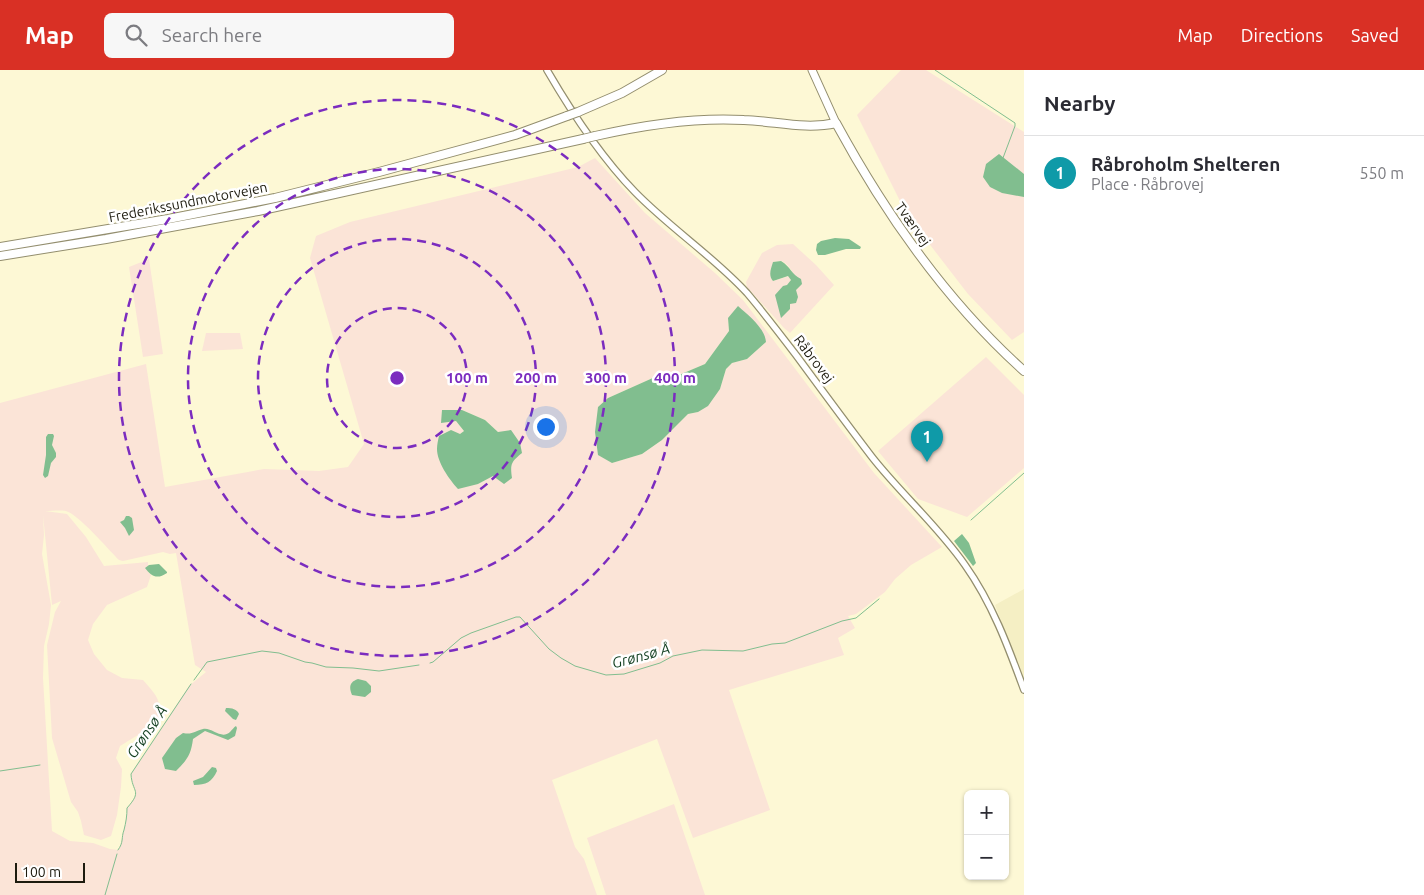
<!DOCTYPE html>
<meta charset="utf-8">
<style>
:root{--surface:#fff;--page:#f7f7f7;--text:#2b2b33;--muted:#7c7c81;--line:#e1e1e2;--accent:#d93025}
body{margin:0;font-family:Ubuntu,sans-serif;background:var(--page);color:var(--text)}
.controls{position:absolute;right:15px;bottom:15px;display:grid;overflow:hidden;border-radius:8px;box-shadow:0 1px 4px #0004}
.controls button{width:45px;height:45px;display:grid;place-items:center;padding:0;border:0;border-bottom:1px solid var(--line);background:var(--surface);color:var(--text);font:25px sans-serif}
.scale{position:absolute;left:15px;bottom:12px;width:70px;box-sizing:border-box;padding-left:5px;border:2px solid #1d1b0e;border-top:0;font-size:14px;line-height:18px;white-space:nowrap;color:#1d1b0e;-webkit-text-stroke:4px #fff;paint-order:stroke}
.you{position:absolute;left:545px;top:356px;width:18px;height:18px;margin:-12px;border:4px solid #fff;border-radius:50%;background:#1a73e8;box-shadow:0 0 0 8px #1a73e833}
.badge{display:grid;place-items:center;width:32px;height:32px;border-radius:50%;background:var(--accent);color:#fff;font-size:16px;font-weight:700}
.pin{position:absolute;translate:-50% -41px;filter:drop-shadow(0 1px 2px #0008)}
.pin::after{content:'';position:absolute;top:26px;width:18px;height:15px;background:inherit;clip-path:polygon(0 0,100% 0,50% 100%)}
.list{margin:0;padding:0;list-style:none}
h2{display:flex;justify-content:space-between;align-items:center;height:65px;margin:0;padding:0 20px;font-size:21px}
h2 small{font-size:16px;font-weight:400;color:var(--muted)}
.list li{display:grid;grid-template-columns:32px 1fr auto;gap:15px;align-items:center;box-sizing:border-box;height:75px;padding:0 20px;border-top:1px solid var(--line)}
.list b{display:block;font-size:19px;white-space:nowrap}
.list p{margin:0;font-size:16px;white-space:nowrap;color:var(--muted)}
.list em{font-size:16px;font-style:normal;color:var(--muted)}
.icon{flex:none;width:28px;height:28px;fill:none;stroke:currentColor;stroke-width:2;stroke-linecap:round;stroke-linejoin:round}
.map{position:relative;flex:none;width:1024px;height:825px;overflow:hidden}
header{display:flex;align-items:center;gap:30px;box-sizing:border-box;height:70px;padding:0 25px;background:var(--accent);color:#fff}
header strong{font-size:24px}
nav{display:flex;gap:28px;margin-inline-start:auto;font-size:18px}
.search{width:350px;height:45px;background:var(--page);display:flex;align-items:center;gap:12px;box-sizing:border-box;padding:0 18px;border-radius:8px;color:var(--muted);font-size:19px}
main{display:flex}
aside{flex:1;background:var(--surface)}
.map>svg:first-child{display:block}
.built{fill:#f5efc4}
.green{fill:#fbe4d7;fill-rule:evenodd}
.water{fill:#81be8f}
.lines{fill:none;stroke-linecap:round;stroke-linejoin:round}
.stream{stroke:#81be8f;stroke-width:1}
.minor-casing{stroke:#938e6e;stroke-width:8}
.major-casing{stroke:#938e6e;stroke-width:9}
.highway-casing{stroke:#938e6e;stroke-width:10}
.minor{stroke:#fff;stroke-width:5.5}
.major{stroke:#fff;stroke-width:7}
.highway{stroke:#fff;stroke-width:8}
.highway-bridge-casing{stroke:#938e6e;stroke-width:10;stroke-linecap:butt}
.highway-bridge{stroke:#fff;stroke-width:8}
.ring{fill:none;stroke:#7b2cbf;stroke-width:2.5;stroke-dasharray:9 6}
.labels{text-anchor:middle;stroke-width:5;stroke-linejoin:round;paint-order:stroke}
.street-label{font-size:14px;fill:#1d1b0e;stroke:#fff}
.water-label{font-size:15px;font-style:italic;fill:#123f20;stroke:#fff}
.centre{fill:#7b2cbf;stroke:#fff;stroke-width:2.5}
.ring-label{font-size:15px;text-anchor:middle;font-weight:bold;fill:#7b2cbf;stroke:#fff;stroke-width:5;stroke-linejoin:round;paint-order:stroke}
</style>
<header>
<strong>Map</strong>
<div class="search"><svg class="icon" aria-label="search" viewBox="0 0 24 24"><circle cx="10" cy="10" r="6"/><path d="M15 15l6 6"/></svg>Search here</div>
<nav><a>Map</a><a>Directions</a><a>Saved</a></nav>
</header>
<main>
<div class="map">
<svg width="1024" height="825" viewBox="0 0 1024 825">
<rect width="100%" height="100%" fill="#fdf8d5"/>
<path class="built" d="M1024,519V611L995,535Z"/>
<path class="green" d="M901,0H926L1024,62V262L1012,270L968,224L907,145L857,45Z
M595,88L645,143L715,203L743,230L874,403L942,477L911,495L895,509L885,522L856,544L848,546L855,558L838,568L844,585L729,620L770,740L693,768L657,669L552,710L575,777L584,789L597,825H0V333L146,294L165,417L264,399L319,401L348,397L364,374L310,188L316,166L350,152L578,97ZM728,248L766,272L747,289L732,293L726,299L720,319L698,342L688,344L662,370L642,384L612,393L608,328L655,307L679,305L705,294L729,261ZM442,340H462L485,350L498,362L513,390L510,396L478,414L460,364L464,361L456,351ZM45,441C51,441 60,440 66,441C78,444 108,479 119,490L123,491L163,482L170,484L176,483L195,595L206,602L189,616L131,704C132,723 143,720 127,738C127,746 126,752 124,760C121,767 123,773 118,780L110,779L93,773L70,771L52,761L43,608L44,576L49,554L51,535L42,484L44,465L43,445L52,535L61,531L55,542L47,575L52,668L71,732L78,742L81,751L84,765L101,770L111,766L117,745L121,717L122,699L116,688L120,676L159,652C162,630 157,626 143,610L122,608L107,600L94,584L88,570L93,554L107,535L147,517L151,505L148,502V492L104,496L86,467L67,444Z
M793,174L816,195L834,215L790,263L784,258L747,217L746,212L762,183L777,175ZM782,191C799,202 796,218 790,234L783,216H787L791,210L789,206L773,211V192Z
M149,189L163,284L143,287L129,197Z
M206,263H240L243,279L202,281Z
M986,287L1024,325V398L967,447L918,429L878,381Z
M674,734L705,825H606L587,768Z"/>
<path class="water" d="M999,84L1024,104V127L1002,123L990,117L983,107L986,94Z
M835,168L849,169L861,177L860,179H846L825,185H818L816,180L817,174L821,171Z
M781,191C791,197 791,204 801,209L802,214L796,220L798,227L796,233L790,234V239L781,248L775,225L783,216L787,215L791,210L788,206L773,211C768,205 771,199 773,192Z
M738,236C748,245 765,258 766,272L747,289L732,293L726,299L720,319L708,336L698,342L688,344L662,370L642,384L612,393L598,385L595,362L598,337L608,328L655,307L679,305L705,294L729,261L728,248Z
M442,340H462L485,350L498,362L511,360L520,373L522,383C511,392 510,394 512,408L504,414L493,406L478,414L458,419C449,409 437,392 437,379C437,375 438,370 439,366L451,360L460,364L464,361L456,351L441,353Z
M48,364H53L54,366L52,375L56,383V387L51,393L48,406L45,408L43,405L46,385V367Z
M126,446H129L132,448L134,460L129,466L125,458L120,452L124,450Z
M962,464L969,473L976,493L973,496L954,471Z
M159,494L167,502V503C157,510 151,506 145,498L149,495Z
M358,609L366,611L371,616V622L365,627L352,625C349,618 349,612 358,609Z
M226,638C232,638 237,639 239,644L236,650L233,649L225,641Z
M236,656L237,658L235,666L228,670L205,661L193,669C191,685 187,690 176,701L165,699L162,688L176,668L183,663C193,665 194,661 203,659C212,657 221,670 230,662C232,660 234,657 236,656Z
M212,697L216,698L217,701C212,712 206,715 194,715L193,711L203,707Z"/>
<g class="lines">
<path class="stream" d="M935,0L1015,53V56L1003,88
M971,450L1024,403
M430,593L433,592L461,568L471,563L516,547H520L549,579L561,588L575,596L606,605L624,604L660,593L673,586L702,580L743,581L772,574L785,573L842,551L856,548L879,529
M194,610L207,592L262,581L279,583L305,592L312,593L326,597L353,598L379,601L419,595
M0,701L40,695
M118,780C124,772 121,768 124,760C126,752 127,746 127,738C143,720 132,723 131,704L191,614
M105,825L117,784"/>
<g class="minor-casing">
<path id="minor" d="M547,0C572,43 600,86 635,122C670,158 713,186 747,223C764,243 780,264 796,285C821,319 846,353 872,387C901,424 938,456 965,495C992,533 1008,576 1024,620"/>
</g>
<g class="major-casing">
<path id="major" d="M812,0L836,53"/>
</g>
<g class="highway-casing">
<path id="highway" d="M578,42L622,23L662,0
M595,66C643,55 694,47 744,50C775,51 805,60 836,53C886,145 946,231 1024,301
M0,177L168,149L275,128L379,102L515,65L567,46
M0,186L106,169L258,141L583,69"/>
</g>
<use href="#minor" class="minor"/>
<use href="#major" class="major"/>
<use href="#highway" class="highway"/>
<g class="highway-bridge-casing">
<path id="highway-bridge" d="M567,46L578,42
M583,69L595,66"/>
</g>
<use href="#highway-bridge" class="highway-bridge"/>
</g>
<g class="ring">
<circle cx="397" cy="308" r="70"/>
<circle cx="397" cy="308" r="139"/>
<circle cx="397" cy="308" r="209"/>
<circle cx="397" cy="308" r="278"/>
</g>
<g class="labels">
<g class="street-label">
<text transform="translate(188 132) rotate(-11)" y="5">Frederikssundmotorvejen</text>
<text transform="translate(913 154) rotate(55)" y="5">Tværvej</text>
<text transform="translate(814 289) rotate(53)" y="5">Råbrovej</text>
</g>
<g class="water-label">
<text transform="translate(641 586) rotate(-15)" y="5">Grønsø Å</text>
<text transform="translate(147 662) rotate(-56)" y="5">Grønsø Å</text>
</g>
</g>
<circle cx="397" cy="308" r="8" class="centre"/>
<g class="ring-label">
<text x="467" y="313">100 m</text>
<text x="536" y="313">200 m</text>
<text x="606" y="313">300 m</text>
<text x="675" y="313">400 m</text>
</g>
</svg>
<div class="controls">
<button>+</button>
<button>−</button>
</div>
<div class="scale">100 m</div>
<div class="you"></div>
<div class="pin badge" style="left:927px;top:392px;background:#0f9aa8">1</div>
</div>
<aside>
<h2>Nearby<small></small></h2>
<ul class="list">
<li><span class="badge" style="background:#0f9aa8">1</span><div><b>Råbroholm Shelteren</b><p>Place · Råbrovej</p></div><em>550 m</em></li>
</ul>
</aside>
</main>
